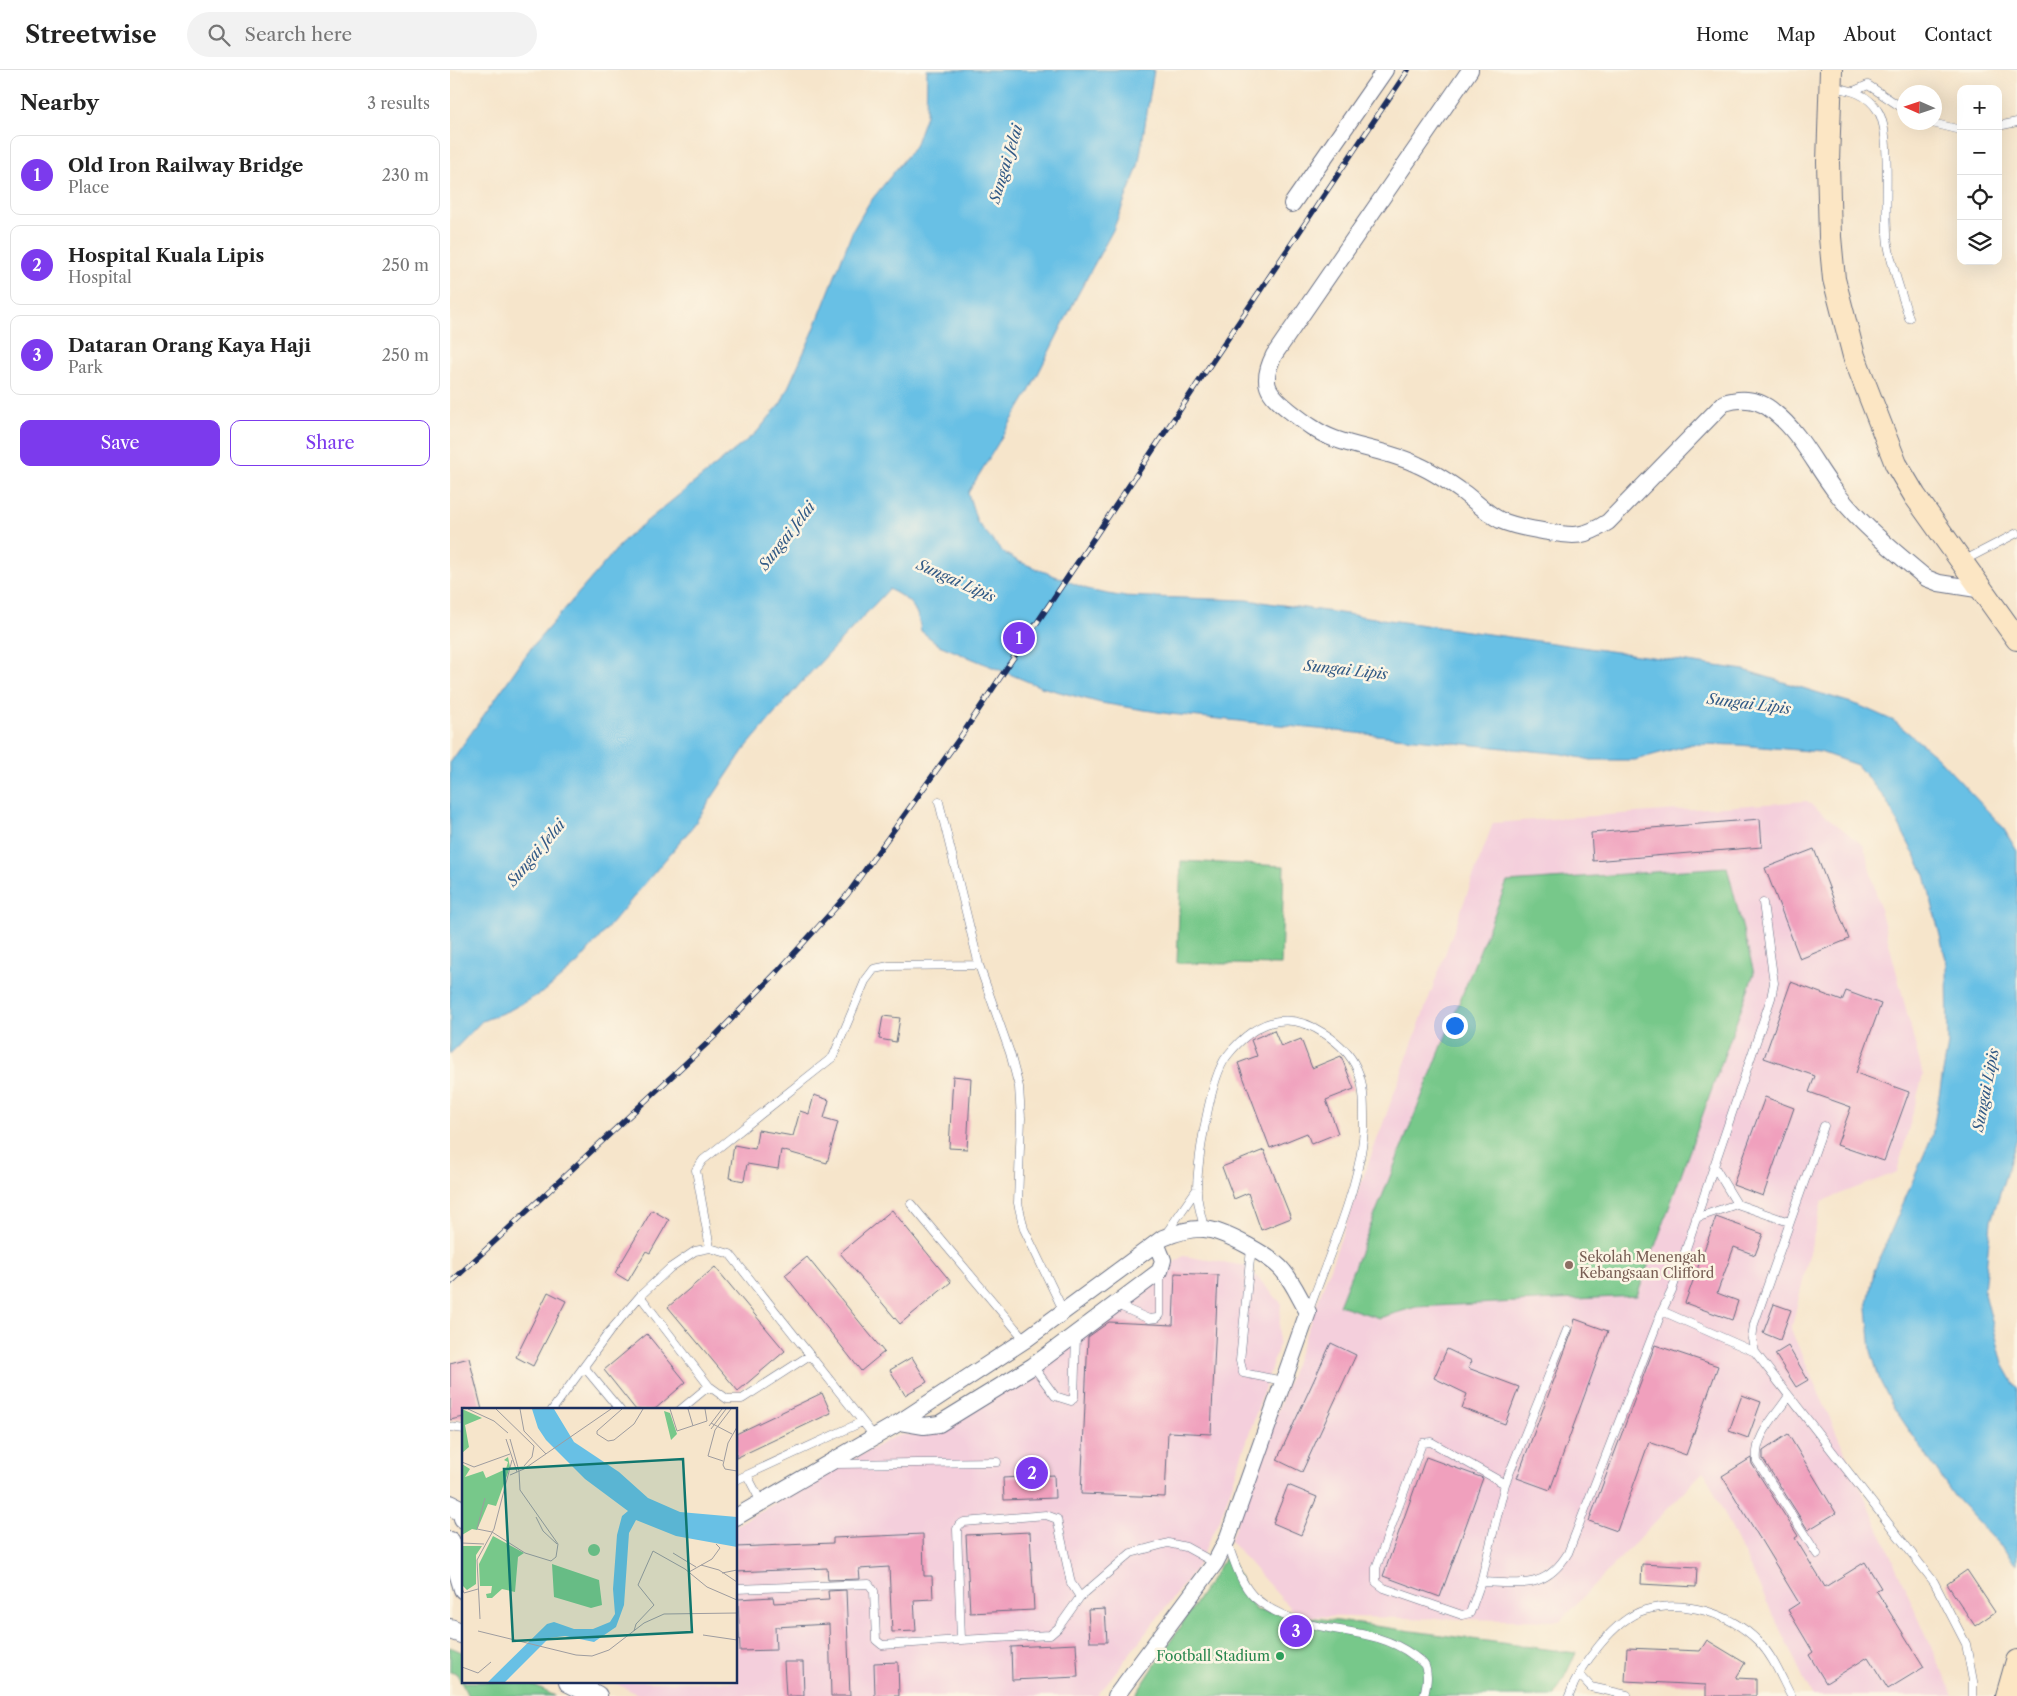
<!DOCTYPE html>
<meta charset="utf-8">
<style>
:root{--surface:#fff;--page:#f2f2f2;--text:#222;--muted:#767676;--line:#e0e0e0;--accent:#7c3aed}
body{margin:0;font-family:"Libre Caslon Text",serif;background:var(--page);color:var(--text)}
.controls{position:absolute;right:15px;top:15px;display:grid;overflow:hidden;border-radius:10px;box-shadow:0 5px 20px #0002}
.controls button{width:45px;height:45px;display:grid;place-items:center;padding:0;border:0;border-bottom:1px solid var(--line);background:var(--surface);color:var(--text);font:25px sans-serif}
.compass{position:absolute;left:1447px;top:15px;width:45px;height:45px;border-radius:50%;background:var(--surface);box-shadow:0 5px 20px #0002;rotate:273deg}
.you{position:absolute;left:1004px;top:955px;width:18px;height:18px;margin:-12px;border:4px solid #fff;border-radius:50%;background:#1a73e8;box-shadow:0 0 0 8px #1a73e833}
.badge{display:grid;place-items:center;width:32px;height:32px;border-radius:50%;background:var(--accent);color:#fff;font-size:16px;font-weight:700}
.pin{position:absolute;translate:-50% -50%;border:2px solid #fff;box-shadow:0 1px 5px #0006}
.list{margin:0;padding:0;list-style:none}
h2{display:flex;justify-content:space-between;align-items:center;height:65px;margin:0;padding:0 20px;font-size:21px}
h2 small{font-size:16px;font-weight:400;color:var(--muted)}
.list li{display:grid;grid-template-columns:32px 1fr auto;gap:15px;align-items:center;box-sizing:border-box;height:80px;margin:0 10px 10px;padding:0 10px;border:1px solid var(--line);border-radius:10px}
.list b{display:block;font-size:19px;white-space:nowrap}
.list p{margin:0;font-size:16px;white-space:nowrap;color:var(--muted)}
.list em{font-size:16px;font-style:normal;color:var(--muted)}
.actions{display:flex;gap:10px;padding:15px 20px}
.actions a{flex:1;padding:11px 0;border:1px solid var(--accent);border-radius:10px;text-align:center;font-size:18px;color:var(--accent)}
.actions .main{background:var(--accent);color:#fff}
.icon{flex:none;width:28px;height:28px;fill:none;stroke:currentColor;stroke-width:2;stroke-linecap:round;stroke-linejoin:round}
.map{position:relative;flex:none;width:1567px;height:1626px;overflow:hidden}
header{display:flex;align-items:center;gap:30px;box-sizing:border-box;height:70px;padding:0 25px;background:var(--surface);border-bottom:1px solid var(--line)}
header strong{font-size:24px}
nav{display:flex;gap:28px;margin-inline-start:auto;font-size:18px}
.search{width:350px;height:45px;background:var(--page);display:flex;align-items:center;gap:12px;box-sizing:border-box;padding:0 18px;border-radius:28px;color:var(--muted);font-size:19px}
main{display:flex}
aside{flex:1;background:var(--surface)}
.map>svg:first-child{display:block}
.built{fill:#f4cfdc}
.green{fill:#77c88a;stroke:#497c74}
.water{fill:#68c0e5;stroke:#4278a2}
.building{fill:#f0a0bd}
.lines{fill:none;stroke-linecap:round;stroke-linejoin:round}
.service-casing{stroke:#686f84;stroke-width:9}
.minor-casing{stroke:#686f84;stroke-width:18}
.tertiary-casing{stroke:#686f84;stroke-width:22}
.secondary-casing{stroke:#686f84;stroke-width:24}
.service{stroke:#fff;stroke-width:8}
.minor{stroke:#fff;stroke-width:16}
.tertiary{stroke:#fff;stroke-width:20}
.secondary{stroke:#fce6c4;stroke-width:22}
.rail-casing{stroke:#1b2f5e;stroke-width:5.5}
.rail{stroke:#fcf5e5;stroke-width:4;stroke-dasharray:11;stroke-linecap:butt}
.education-dot{fill:#8d6e63;stroke:#fcf5e5;stroke-width:2}
.leisure-dot{fill:#2e9e5b;stroke:#fcf5e5;stroke-width:2}
.labels{text-anchor:middle;stroke-width:5;stroke-linejoin:round;paint-order:stroke}
.education-label{font-size:14px;fill:#785e54;stroke:#fcf5e5;text-anchor:start}
.leisure-label{font-size:14px;fill:#27864d;stroke:#fcf5e5;text-anchor:end}
.water-label{font-size:15px;font-style:italic;fill:#325a86;stroke:#fcf5e5}
.inset-road{fill:none;stroke:#9e9c9f;stroke-width:1}
.view{fill:#0f766e;fill-opacity:0.15;stroke:#0f766e;stroke-width:2.5}
.inset-edge{fill:none;stroke:#1b2f5e;stroke-width:2.5}
</style>
<header>
<strong>Streetwise</strong>
<div class="search"><svg class="icon" aria-label="search" viewBox="0 0 24 24"><circle cx="10" cy="10" r="6"/><path d="M15 15l6 6"/></svg>Search here</div>
<nav><a>Home</a><a>Map</a><a>About</a><a>Contact</a></nav>
</header>
<main>
<aside>
<h2>Nearby<small>3 results</small></h2>
<ul class="list">
<li><span class="badge">1</span><div><b>Old Iron Railway Bridge</b><p>Place</p></div><em>230 m</em></li>
<li><span class="badge">2</span><div><b>Hospital Kuala Lipis</b><p>Hospital</p></div><em>250 m</em></li>
<li><span class="badge">3</span><div><b>Dataran Orang Kaya Haji</b><p>Park</p></div><em>250 m</em></li>
</ul>
<div class="actions"><a class="main">Save</a><a>Share</a></div>
</aside>
<div class="map">
<svg width="1567" height="1626" viewBox="0 0 1567 1626">
<rect width="100%" height="100%" fill="#fcf5e5"/>
<filter id="ink" filterUnits="userSpaceOnUse"><feTurbulence type="fractalNoise" baseFrequency=".02" numOctaves="2"/><feDisplacementMap in="SourceGraphic" scale="10" xChannelSelector="R" yChannelSelector="G"/><feConvolveMatrix kernelMatrix="1 2 1 2 8 2 1 2 1" color-interpolation-filters="sRGB"/></filter>
<filter id="wash" filterUnits="userSpaceOnUse"><feTurbulence type="fractalNoise" baseFrequency=".0096" numOctaves="4" result="noise"/><feDisplacementMap in="SourceGraphic" scale="20" xChannelSelector="R" yChannelSelector="G"/><feGaussianBlur stdDeviation="1.12" result="paint"/><feColorMatrix in="noise" values="0 0 0 0 0 0 0 0 0 0 0 0 0 0 0 0 0 1.4 0 .05"/><feComposite in="paint" operator="in"/></filter>
<g filter="url(#wash)">
<rect width="100%" height="100%" fill="#f6e5cb"/>
<path class="built" d="M1357,731L1414,776L1473,1005L1447,1102L1372,1131L1341,1260L1503,1626H1362L1254,1401L1110,1551L847,1546L780,1471L1043,753Z
M733,1186L797,1196L831,1233L828,1278L773,1441L746,1498L647,1626H191L163,1612H286V1455L447,1365L492,1363Z"/>
<path class="green" d="M731,791L834,796L831,895L727,893Z
M1277,797L1304,903L1187,1226L966,1237L929,1248L889,1235L1057,812Z
M778,1483L805,1540L1126,1583L1105,1626H685Z
M0,1577L14,1583V1612H76L105,1626H18L7,1604L0,1602Z"/>
<path class="water" d="M477,0H704L688,97L663,160L627,226L579,322L518,423L527,452L554,483L570,492L642,521L669,526L797,530L1294,600L1408,635L1444,651L1486,686L1552,756L1567,781V1069L1541,1151L1534,1220L1553,1294L1567,1319V1494L1504,1426L1444,1338L1430,1311L1421,1281L1417,1238L1424,1201L1482,1066L1498,974L1497,894L1475,805L1436,730L1407,695L1370,682L1289,675L1242,674L1185,690H1141L1113,684L720,644L651,633L591,617L489,575L471,561C467,536 461,531 439,519L349,615L293,681L241,759L128,893L95,921L60,940L32,951L0,984V693L81,578L177,467L307,362L331,333L363,262L403,160L419,133L465,76L476,45Z"/>
<g id="blocks">
<path class="building" d="M1310,749L1312,777L1143,791L1141,763Z
M1364,779L1399,869L1350,889L1315,798Z
M1341,912L1392,931L1396,921L1431,934L1406,1003L1459,1022L1434,1091L1387,1075L1401,1037L1359,1022L1365,1006L1314,988Z
M433,946L450,948L446,972L429,969Z
M824,960L831,977L851,969L862,998L891,986L904,1019L876,1030L888,1063L861,1074L857,1063L820,1078L788,993L807,986L801,970Z
M503,1006L521,1008L517,1079L499,1078Z
M364,1025L379,1030L374,1048L388,1052L377,1093L331,1080L328,1099L297,1094L294,1111L279,1108L284,1075L305,1079L308,1060L343,1066L350,1041L359,1044Z
M1315,1027L1344,1038L1313,1126L1283,1115Z
M814,1080L841,1148L811,1160L798,1123L784,1129L772,1097Z
M202,1140L219,1150L200,1183L196,1181L178,1211L165,1203Z
M442,1140L501,1212L450,1254L390,1183Z
M1266,1147L1313,1164L1305,1185L1284,1177L1267,1223L1288,1231L1282,1250L1235,1233Z
M357,1187L434,1282L411,1301L335,1205Z
M265,1197L335,1281L288,1321L218,1237Z
M725,1203L768,1205L761,1364L718,1362L715,1427L631,1424L638,1267L659,1252L723,1255Z
M98,1222L116,1231L83,1296L66,1287Z
M1324,1234L1341,1240L1330,1270L1313,1263Z
M1125,1249L1158,1261L1100,1420L1067,1408L1122,1262Z
M197,1264L236,1312L204,1340H186L154,1300Z
M881,1273L906,1285L852,1402L827,1390Z
M1205,1275L1268,1296L1236,1385L1199,1372L1167,1461L1139,1451Z
M1338,1276L1358,1310L1346,1317L1325,1284Z
M997,1279L1022,1291L1018,1298L1069,1317L1055,1354L1012,1338L1017,1324L984,1308Z
M462,1287L477,1312L455,1325L440,1300Z
M19,1288L32,1340H14V1347L0,1350V1293Z
M372,1323L381,1343L286,1388V1364Z
M1292,1325L1311,1332L1298,1368L1279,1361Z
M1338,1364L1386,1443L1358,1460L1313,1389V1381Z
M976,1387L1033,1408L990,1527L933,1506Z
M1301,1388L1302,1394L1348,1466L1345,1468L1375,1517L1415,1492L1431,1518L1426,1520L1474,1597L1438,1619L1418,1587L1376,1613L1359,1585L1363,1582L1338,1540L1349,1533L1272,1406Z
M604,1405L605,1428L554,1430L553,1408Z
M838,1415L867,1427L851,1465L823,1453Z
M580,1462L584,1540L520,1543L516,1465Z
M473,1464L474,1506H482L483,1529L464,1530L466,1561L442,1562L439,1497L409,1499L410,1509L378,1510L377,1498L286,1502V1477L383,1473V1468Z
M1192,1494L1247,1497L1246,1517L1191,1514Z
M1517,1500L1545,1542L1525,1556L1497,1514Z
M396,1520L400,1626H381L379,1554L325,1557L326,1580L290,1581L288,1529L323,1527L324,1533L379,1530L378,1521Z
M655,1539L657,1572H640L638,1540Z
M1257,1570L1295,1593L1286,1608L1306,1609V1626H1256V1615L1175,1611L1177,1578L1250,1581Z
M626,1574L628,1607L562,1610L561,1577Z
M334,1592H353L354,1626H336Z
M448,1592L449,1626H425L424,1593Z"/>
</g>
</g>
<g filter="url(#ink)">
<use href="#blocks" fill-opacity="0" stroke="#686f84" stroke-width="1"/>
<g class="lines">
<g class="service-casing">
<path id="service" d="M1383,17C1401,20 1418,24 1428,41C1443,65 1433,141 1438,174C1442,199 1452,224 1459,248
M1404,21L1418,15L1454,39
M1478,52L1511,60
M1548,56L1567,52
M1513,491L1567,463
M489,732L529,895L560,983L569,1017L571,1048L568,1133L574,1159L614,1242
M1374,1056L1304,1254L1302,1269L1305,1282L1484,1512L1516,1574L1523,1611V1626
M1264,1096L1287,1134
M461,1134L575,1270
M1246,1148L1287,1134L1339,1152
M754,1159C752,1146 746,1131 747,1118C748,1089 760,1007 777,986C804,952 836,938 875,964C889,973 900,983 907,999C915,1016 914,1041 914,1059C910,1117 879,1184 859,1240
M715,1165L747,1119
M260,1178L246,1100L253,1090L383,987L415,911L424,899L439,896L529,895
M801,1179L790,1291L793,1303L833,1311
M190,1226L259,1316L277,1329H292L360,1285
M667,1235L699,1249L707,1248L710,1245V1202
M1305,1282L1212,1241L1222,1220L1321,928L1324,913L1313,833
M583,1296L605,1326L621,1331L624,1327L626,1266
M135,1298L170,1340
M1338,1327C1325,1347 1304,1366 1307,1391L1367,1484
M102,1340L160,1261L190,1226L220,1198L245,1181L260,1178L280,1184L424,1366
M230,1340L259,1316
M0,1357L14,1359
M981,1372L1055,1414L1031,1512L1020,1543L1012,1545L934,1518L926,1512V1498L972,1373Z
M386,1394L547,1392
M297,1405L311,1432
M286,1410L412,1352
M1055,1414L1117,1260
M777,1472C784,1490 790,1513 804,1527C819,1540 840,1549 859,1554C895,1563 933,1562 964,1586C968,1589 973,1592 975,1596C979,1606 976,1616 974,1626
M1031,1512C1070,1513 1095,1521 1118,1483L1212,1241
M286,1519L419,1514L424,1521L426,1570L432,1575L511,1570L507,1459L509,1455L514,1452L596,1445L607,1449L621,1513L630,1527L681,1483L718,1473L736,1477L765,1493
M511,1570L600,1565L608,1558L630,1527
M1129,1604L1141,1617L1177,1625
M1119,1626C1129,1597 1164,1549 1195,1540C1233,1529 1280,1543 1308,1571C1323,1586 1331,1607 1341,1626"/>
</g>
<g class="minor-casing">
<path id="minor" d="M1020,0L824,285C810,313 817,323 840,341C854,352 868,363 885,369C913,379 942,382 968,395C984,402 1000,413 1014,423C1026,432 1036,443 1050,450C1065,457 1082,459 1098,462C1124,467 1135,467 1158,452L1274,333C1293,327 1309,329 1324,342C1350,362 1365,395 1385,421C1410,454 1444,481 1476,508L1489,513L1533,520
M842,134L935,0
M450,1352L474,1356L489,1354L583,1296L710,1201L713,1190L706,1173
M286,1447L450,1352L575,1270L713,1168C725,1163 740,1158 754,1159C773,1160 823,1187 834,1202C844,1214 850,1229 858,1242L777,1470L765,1493L666,1626"/>
</g>
<g class="tertiary-casing">
<path id="tertiary" d="M0,1435L12,1441L14,1448
M0,1472L14,1519
M0,1559L14,1564
M119,1612L147,1626"/>
</g>
<g class="secondary-casing">
<path id="secondary" d="M1381,0L1378,92L1380,167L1384,209L1404,286L1446,394L1465,426L1567,569
M1557,1626L1567,1591"/>
</g>
<use href="#service" class="service"/>
<use href="#minor" class="minor"/>
<use href="#tertiary" class="tertiary"/>
<use href="#secondary" class="secondary"/>
<g class="rail-casing">
<path id="rail" d="M0,1213L265,966L328,901L397,825L509,669L958,0"/>
</g>
<use href="#rail" class="rail"/>
</g>
</g>
<circle class="education-dot" cx="1119" cy="1195" r="5"/>
<circle class="leisure-dot" cx="830" cy="1586" r="5"/>
<g class="labels">
<g class="education-label">
<text x="1129" y="1192">Sekolah Menengah<tspan x="1129" dy="16">Kebangsaan Clifford</tspan></text>
</g>
<g class="leisure-label">
<text x="820" y="1591">Football Stadium</text>
</g>
<g class="water-label">
<text transform="translate(556 94) rotate(-73)" y="5">Sungai Jelai</text>
<text transform="translate(337 466) rotate(-52)" y="5">Sungai Jelai</text>
<text transform="translate(506 511) rotate(24)" y="5">Sungai Lipis</text>
<text transform="translate(896 600) rotate(6)" y="5">Sungai Lipis</text>
<text transform="translate(1299 634) rotate(7)" y="5">Sungai Lipis</text>
<text transform="translate(86 783) rotate(-50)" y="5">Sungai Jelai</text>
<text transform="translate(1536 1020) rotate(-79)" y="5">Sungai Lipis</text>
</g>
</g>
<g transform="translate(12 1338)">
<rect width="275" height="275" fill="#f6e5cb"/>
<path d="M0,1L20,10L3,17L7,39L0,45ZM202,3L208,5L215,26L209,32ZM46,49L48,59L34,98L26,96L15,122L10,121L0,127V56L8,61L3,69L21,63L24,70L44,61L46,54L42,52ZM31,128L62,145L56,149L53,184L40,181L30,190H25L24,186L29,185L30,178H18L17,156ZM126 142a6 6 0 1 1 12 0a6 6 0 1 1-12 0ZM0,138H20L14,147V176L5,182L0,177ZM90,156L137,172L140,197L129,200L92,189Z" fill="#77c88a"/>
<path d="M70,1H92L112,34L157,64L186,90L218,104L275,109V139L214,128L174,112L167,125L162,197L154,219L132,234L103,228L87,230L43,274H26L85,216L92,214L112,221H131L148,214L153,206L151,181L155,127L160,108L166,103L123,71L84,32L76,20Z" fill="#68c0e5"/>
<path class="inset-road" d="M6,1L32,13L46,25M34,1L72,38L70,49L62,58M58,1L62,23L84,46M160,1L135,23V26L146,33L152,32L172,16L181,1M208,1L215,23L245,13L243,1M226,1L231,18M249,15L270,26M247,18L260,1M275,19L266,35L261,57L263,61L275,63M249,21L264,1M44,31L55,64M261,53L246,48L253,22L269,1M0,54L12,59L48,46M48,67L62,61L149,1M23,90L15,121L30,124L63,145L89,153L94,149L96,136L58,82L57,63L48,31M74,109L81,123L95,136M0,135L22,136M211,145L234,159M239,157L257,162L275,174M227,164L250,151L258,140L254,136M260,165L275,162M0,180L2,185L16,181M18,211L15,152L32,121L50,52M16,223L114,247L130,248L147,242L182,215L202,206L275,205M172,223L174,216L192,197L176,177L191,143L223,161L245,179L275,192M241,227L275,232M0,259L16,265L29,254"/>
<path class="view" d="M221,51L230,224L51,233L42,61Z"/>
<rect width="275" height="275" class="inset-edge"/>
</g>
</svg>
<div class="controls">
<button>+</button>
<button>−</button>
<button><svg class="icon" aria-label="locate" viewBox="0 0 24 24"><circle cx="12" cy="12" r="6"/><path d="M12 2v4M12 18v4M2 12h4M18 12h4"/></svg></button>
<button><svg class="icon" aria-label="layers" viewBox="0 0 24 24"><path d="M12 4l9 5-9 5-9-5zM3 14l9 5 9-5"/></svg></button>
</div>
<svg class="compass" viewBox="-18 -18 36 36"><path d="M0-13l5 13h-10z" fill="#e53935"/><path d="M0 13l5-13h-10z" fill="#767676"/></svg>
<div class="you"></div>
<div class="pin badge" style="left:569px;top:568px">1</div>
<div class="pin badge" style="left:582px;top:1403px">2</div>
<div class="pin badge" style="left:846px;top:1561px">3</div>
</div>
</main>
